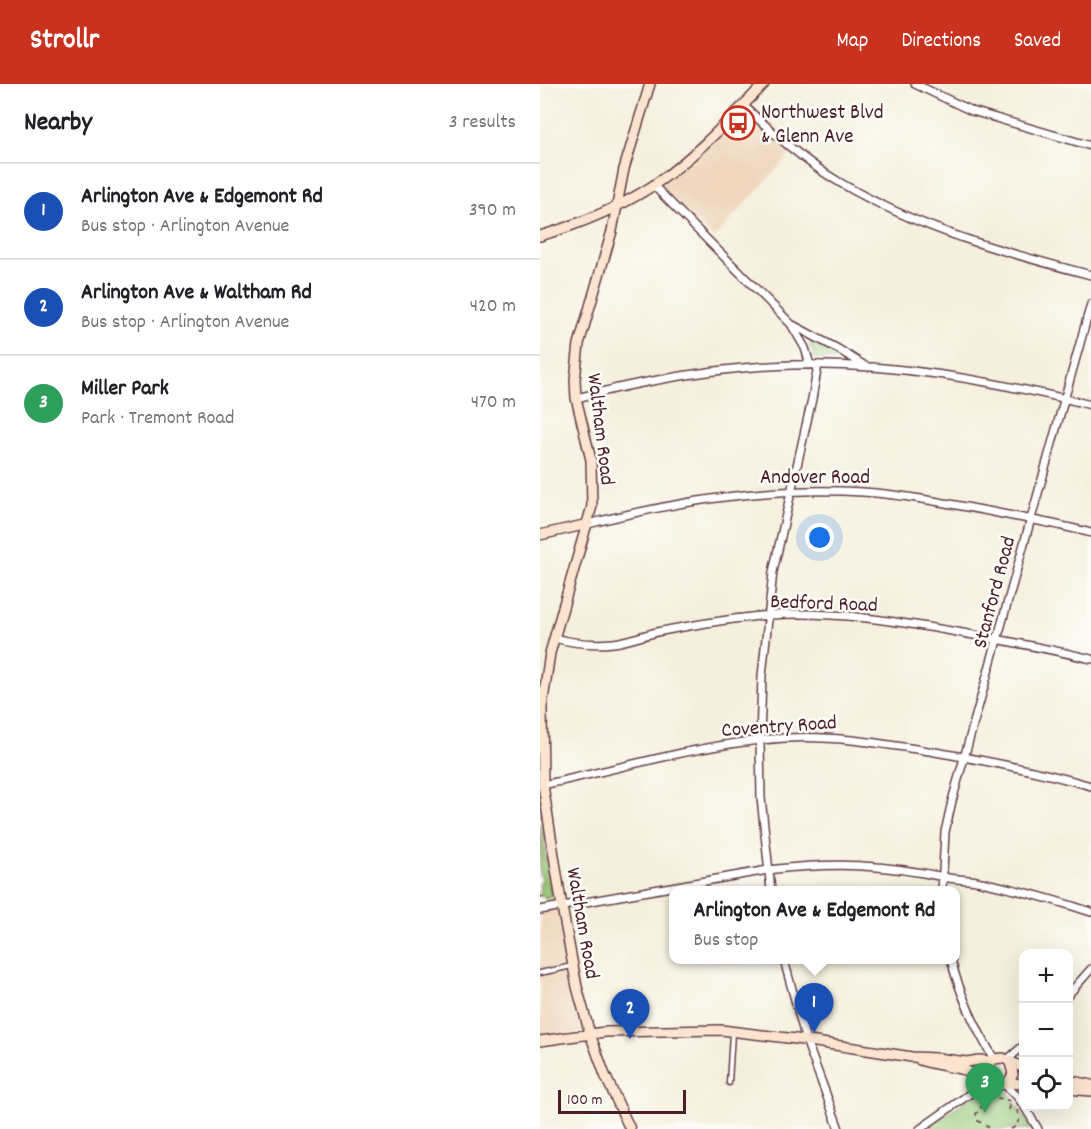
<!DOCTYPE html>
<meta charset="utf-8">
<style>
:root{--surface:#fff;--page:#f2f2f2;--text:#202124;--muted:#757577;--line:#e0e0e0;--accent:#c8321e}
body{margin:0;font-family:Dekko,sans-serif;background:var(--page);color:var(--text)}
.controls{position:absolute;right:18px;bottom:18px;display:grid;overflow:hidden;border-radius:12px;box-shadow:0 6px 24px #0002}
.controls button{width:54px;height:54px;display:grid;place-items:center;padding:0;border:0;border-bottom:2px solid var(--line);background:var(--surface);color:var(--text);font:30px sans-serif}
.scale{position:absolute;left:18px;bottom:15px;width:128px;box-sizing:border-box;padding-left:6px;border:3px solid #4a1f2b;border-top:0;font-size:16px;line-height:21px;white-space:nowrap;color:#4a1f2b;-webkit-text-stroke:4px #fdfcf7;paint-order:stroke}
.you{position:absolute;left:280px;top:454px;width:21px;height:21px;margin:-15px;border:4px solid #fff;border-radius:50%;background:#1a73e8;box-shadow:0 0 0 9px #1a73e833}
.badge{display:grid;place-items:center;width:39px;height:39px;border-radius:50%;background:var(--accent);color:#fff;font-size:20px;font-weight:700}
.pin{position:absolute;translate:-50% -50px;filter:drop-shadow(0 2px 3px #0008)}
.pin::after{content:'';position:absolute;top:32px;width:21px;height:18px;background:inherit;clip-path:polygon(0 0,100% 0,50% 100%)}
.popup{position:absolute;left:129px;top:802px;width:291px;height:78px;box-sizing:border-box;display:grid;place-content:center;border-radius:12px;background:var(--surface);filter:drop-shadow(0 2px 4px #0005);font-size:20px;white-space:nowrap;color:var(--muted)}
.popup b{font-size:22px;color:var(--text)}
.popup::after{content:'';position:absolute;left:50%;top:100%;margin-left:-12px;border:12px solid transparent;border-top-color:var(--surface)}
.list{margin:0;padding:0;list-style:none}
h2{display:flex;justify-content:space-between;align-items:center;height:78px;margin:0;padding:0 24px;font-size:26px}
h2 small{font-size:20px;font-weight:400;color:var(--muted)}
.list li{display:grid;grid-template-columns:39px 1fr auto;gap:18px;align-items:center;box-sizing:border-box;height:96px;padding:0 24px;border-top:2px solid var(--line)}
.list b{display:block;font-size:22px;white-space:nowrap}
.list p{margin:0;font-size:20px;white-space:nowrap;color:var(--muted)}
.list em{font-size:20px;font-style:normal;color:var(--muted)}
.icon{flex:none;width:33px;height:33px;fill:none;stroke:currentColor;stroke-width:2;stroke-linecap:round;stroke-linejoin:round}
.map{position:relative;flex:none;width:551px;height:1045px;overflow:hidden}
header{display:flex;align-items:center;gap:36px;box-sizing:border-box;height:84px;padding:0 30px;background:var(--accent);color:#fff}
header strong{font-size:28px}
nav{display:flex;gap:33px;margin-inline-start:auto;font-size:21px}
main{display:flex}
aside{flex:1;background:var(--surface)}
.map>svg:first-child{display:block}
.built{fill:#efd6bc}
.green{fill:#9acb7b;stroke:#727553;stroke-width:1.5}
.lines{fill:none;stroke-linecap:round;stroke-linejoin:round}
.lane-casing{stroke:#643e46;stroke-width:7}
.street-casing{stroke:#643e46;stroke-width:10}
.secondary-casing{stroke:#643e46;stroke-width:12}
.path{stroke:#643e46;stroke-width:1.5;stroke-dasharray:4.5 4.5;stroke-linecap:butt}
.lane{stroke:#fff;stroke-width:4}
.street{stroke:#fff;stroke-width:7}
.secondary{stroke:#fce5d0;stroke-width:9}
.labels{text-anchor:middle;stroke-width:5;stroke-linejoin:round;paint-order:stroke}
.poi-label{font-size:21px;fill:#4a1f2b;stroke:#fdfcf7;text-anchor:start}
.street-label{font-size:21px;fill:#4a1f2b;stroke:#fdfcf7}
</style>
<header>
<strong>Strollr</strong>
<nav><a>Map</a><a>Directions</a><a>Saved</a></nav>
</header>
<main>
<aside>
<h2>Nearby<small>3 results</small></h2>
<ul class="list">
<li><span class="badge" style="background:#1a4fb4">1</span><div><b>Arlington Ave &amp; Edgemont Rd</b><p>Bus stop · Arlington Avenue</p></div><em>390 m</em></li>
<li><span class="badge" style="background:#1a4fb4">2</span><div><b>Arlington Ave &amp; Waltham Rd</b><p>Bus stop · Arlington Avenue</p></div><em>420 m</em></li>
<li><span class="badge" style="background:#2e9e5b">3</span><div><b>Miller Park</b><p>Park · Tremont Road</p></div><em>470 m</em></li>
</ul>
</aside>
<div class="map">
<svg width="551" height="1045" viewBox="0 0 551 1045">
<rect width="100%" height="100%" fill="#fdfcf7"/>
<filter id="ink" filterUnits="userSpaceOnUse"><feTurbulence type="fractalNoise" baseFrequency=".0167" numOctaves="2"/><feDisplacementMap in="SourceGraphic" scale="12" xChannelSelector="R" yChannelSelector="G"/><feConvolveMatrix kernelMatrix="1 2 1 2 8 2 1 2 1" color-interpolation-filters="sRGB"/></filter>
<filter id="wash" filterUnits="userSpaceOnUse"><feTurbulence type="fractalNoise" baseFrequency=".008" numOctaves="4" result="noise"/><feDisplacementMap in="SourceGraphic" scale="24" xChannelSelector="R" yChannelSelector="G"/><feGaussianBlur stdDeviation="1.35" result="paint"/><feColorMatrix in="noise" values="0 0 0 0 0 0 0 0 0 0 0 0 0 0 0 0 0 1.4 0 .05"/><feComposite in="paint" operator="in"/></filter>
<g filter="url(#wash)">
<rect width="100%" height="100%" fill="#f5f0dd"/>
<path class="built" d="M203,12L257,63L174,154L112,96L160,55Z
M21,815L47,947L0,958V819Z"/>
<path class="green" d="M272,257L298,269L300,273L296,276L275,275L270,260Z
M0,716H1L15,809L13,810Z
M0,739L11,812L7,814L0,811V799L3,797L0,790Z
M450 988a9 9 0 1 1 18 0a9 9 0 1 1-18 0Z
M444,1004L468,1008L492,1045H385Z"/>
</g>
<g filter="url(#ink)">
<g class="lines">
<g class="lane-casing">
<path id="lane" d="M0,889L32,882
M189,999L192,949"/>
</g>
<g class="street-casing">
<path id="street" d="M375,0L432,27L551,62
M203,21C232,48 265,78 299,98C378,145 463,168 551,191
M113,101L251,240L265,264L270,281
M251,240L298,265L325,282
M36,314C60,309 83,302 107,298C155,289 204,282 252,281C352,278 454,297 551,321
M48,440C138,417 229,402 323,408C367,411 410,420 453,428C486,435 519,440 551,449
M14,554C33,559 54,561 73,559C90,557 106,550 122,547C158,540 194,534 231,531C294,527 355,537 417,548C462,556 507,564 551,575
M3,701C83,684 163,659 245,654C296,651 345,660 395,668C448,677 500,687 551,702
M231,806L221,714L220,657L222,592L233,488L272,315L278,281
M402,806L405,748L412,717L551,220
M0,826L228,786C295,778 343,780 409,794C420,796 431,795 441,798C478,806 515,816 551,828
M244,876L266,956L299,1045
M411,876C420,911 435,943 454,975
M528,911L551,885
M467,976L484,961
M465,1001L476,1011L484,1022
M484,1022L498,1045
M380,1045L448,997"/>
</g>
<g class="secondary-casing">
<path id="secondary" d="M0,152C40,140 79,124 114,101C155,73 190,35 224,0
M0,451L48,440
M0,957L65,948L181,946L256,955L372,973L396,974L427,978L439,976L450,977
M380,976C395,981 410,982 424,986C432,989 437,993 447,995
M470,979L473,990L468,999L456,1002L448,997L445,985L454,975L463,974L484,984
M528,996L551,1001
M468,999L484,1000
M528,1005L551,1007
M90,1045L65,991L50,950L37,903L22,823L3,701L2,623L10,569L52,422L51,376L36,314L35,296L39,260L72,147L84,85L110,0"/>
</g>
<path class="path" d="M0,794H1
M0,812L9,816
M469,1026L471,1018
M449,1043L438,1037L436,1030L443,1021L445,1011L471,1017
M471,1045L475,1043L479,1036L477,1025"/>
<use href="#lane" class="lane"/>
<use href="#street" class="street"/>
<use href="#secondary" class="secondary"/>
</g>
</g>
<defs>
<g id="bus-ring" transform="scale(1.725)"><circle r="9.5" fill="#fdfcf7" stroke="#c8321e" stroke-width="1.5"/><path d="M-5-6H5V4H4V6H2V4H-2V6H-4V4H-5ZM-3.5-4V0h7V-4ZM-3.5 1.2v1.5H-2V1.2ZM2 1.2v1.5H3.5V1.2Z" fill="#c8321e"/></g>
</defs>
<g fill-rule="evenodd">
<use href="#bus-ring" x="198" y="39"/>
</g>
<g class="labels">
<g class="poi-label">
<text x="221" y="34">Northwest Blvd<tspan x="221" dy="24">&amp; Glenn Ave</tspan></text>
</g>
<g class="street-label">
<text transform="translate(62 345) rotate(83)" y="7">Waltham Road</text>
<text x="275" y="399">Andover Road</text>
<text transform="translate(453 508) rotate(-75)" y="7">Stanford Road</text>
<text transform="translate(284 518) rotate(2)" y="7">Bedford Road</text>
<text transform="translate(239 641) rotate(-4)" y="7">Coventry Road</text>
<text transform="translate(44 839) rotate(80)" y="7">Waltham Road</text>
</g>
</g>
</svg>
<div class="controls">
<button>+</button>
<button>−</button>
<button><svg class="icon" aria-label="locate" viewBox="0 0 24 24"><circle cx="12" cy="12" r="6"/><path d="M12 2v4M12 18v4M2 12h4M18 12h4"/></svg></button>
</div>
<div class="scale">100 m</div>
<div class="you"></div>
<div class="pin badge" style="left:274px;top:949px;background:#1a4fb4">1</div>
<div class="popup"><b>Arlington Ave &amp; Edgemont Rd</b>Bus stop</div>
<div class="pin badge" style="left:90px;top:955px;background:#1a4fb4">2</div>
<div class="pin badge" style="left:445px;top:1029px;background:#2e9e5b">3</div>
</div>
</main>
